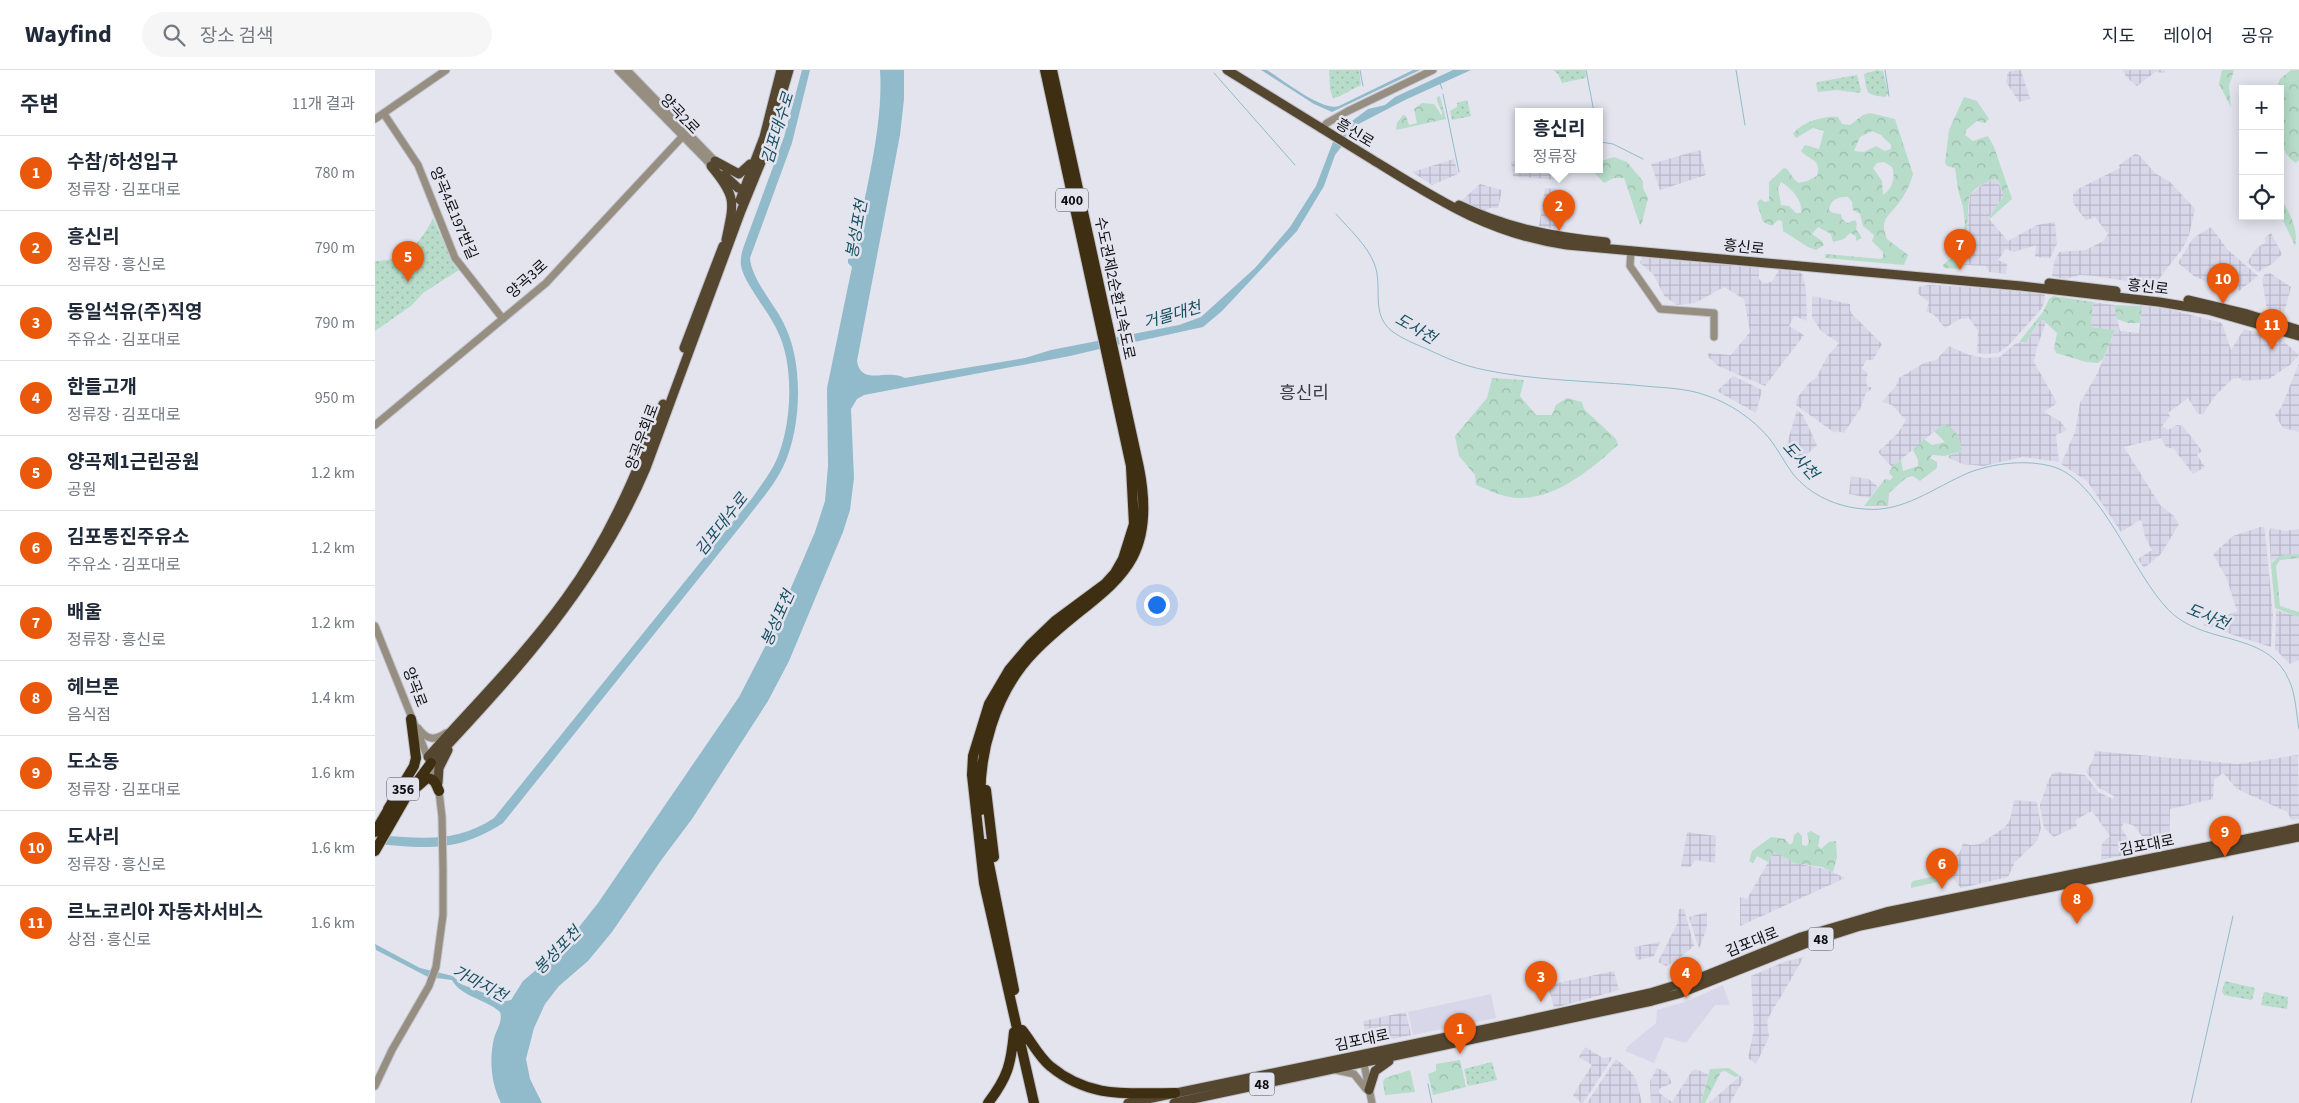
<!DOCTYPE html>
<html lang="ko">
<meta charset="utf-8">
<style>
:root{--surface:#fff;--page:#f6f6f7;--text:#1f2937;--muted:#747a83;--line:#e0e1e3;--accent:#ea580c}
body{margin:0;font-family:"Source Sans 3","Noto Sans KR",sans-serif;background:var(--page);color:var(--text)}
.controls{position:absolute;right:15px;top:15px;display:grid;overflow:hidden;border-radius:0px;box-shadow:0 2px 12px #0003}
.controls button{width:45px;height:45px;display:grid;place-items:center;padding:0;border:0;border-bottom:1px solid var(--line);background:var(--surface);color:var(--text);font:25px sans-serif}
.you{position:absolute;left:781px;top:534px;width:18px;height:18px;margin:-12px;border:4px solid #fff;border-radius:50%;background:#1a73e8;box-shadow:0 0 0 8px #1a73e833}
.badge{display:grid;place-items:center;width:32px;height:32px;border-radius:50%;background:var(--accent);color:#fff;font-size:16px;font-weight:700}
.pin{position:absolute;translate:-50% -41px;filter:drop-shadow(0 1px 2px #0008)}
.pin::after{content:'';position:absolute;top:26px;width:18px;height:15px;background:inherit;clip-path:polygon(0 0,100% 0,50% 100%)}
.popup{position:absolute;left:1140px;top:38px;width:88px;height:65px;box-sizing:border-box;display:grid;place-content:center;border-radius:0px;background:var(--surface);filter:drop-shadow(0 1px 4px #0005);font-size:16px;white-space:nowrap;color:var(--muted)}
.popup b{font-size:19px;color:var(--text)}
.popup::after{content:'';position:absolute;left:50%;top:100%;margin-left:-10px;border:10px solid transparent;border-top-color:var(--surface)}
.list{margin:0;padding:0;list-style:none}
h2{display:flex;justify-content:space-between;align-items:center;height:65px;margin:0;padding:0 20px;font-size:21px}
h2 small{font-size:16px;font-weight:400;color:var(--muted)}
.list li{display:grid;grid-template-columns:32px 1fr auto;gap:15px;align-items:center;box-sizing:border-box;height:75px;padding:0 20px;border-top:1px solid var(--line)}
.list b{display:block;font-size:19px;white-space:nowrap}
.list p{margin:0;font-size:16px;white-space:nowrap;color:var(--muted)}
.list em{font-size:16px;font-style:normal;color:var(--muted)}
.icon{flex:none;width:28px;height:28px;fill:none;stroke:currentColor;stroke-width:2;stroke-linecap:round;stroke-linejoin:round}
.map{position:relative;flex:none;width:1924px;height:1033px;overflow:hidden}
header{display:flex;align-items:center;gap:30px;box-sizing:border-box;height:70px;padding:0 25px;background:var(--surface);border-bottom:1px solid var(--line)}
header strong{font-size:24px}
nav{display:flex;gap:28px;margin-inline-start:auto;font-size:18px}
.search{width:350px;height:45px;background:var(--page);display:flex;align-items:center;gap:12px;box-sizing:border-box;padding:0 18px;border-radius:28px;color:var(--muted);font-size:19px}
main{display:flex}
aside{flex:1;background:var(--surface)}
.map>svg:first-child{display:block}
.built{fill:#d8d7ea}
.industrial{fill:url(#industrial-grid)}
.green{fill:url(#green-dots)}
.forest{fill:url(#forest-crowns);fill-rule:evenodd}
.water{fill:#91bbca}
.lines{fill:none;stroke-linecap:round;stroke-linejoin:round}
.stream{stroke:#91bbca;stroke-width:1}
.minor-casing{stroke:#c2c2cc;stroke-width:9}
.major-casing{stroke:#c2c2cc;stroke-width:11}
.highway-casing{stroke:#c2c2cc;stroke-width:12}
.minor{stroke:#968e80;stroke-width:7}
.major{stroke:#55472f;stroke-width:9}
.highway{stroke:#3f2f12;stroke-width:10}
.labels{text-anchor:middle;stroke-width:5;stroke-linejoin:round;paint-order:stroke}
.shield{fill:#e4e4ef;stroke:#4f4f55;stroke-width:1}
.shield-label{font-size:14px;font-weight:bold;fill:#0f0f13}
.street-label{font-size:15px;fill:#0f0f13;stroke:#e4e4ef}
.water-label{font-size:16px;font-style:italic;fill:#165060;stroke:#e4e4ef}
.quarter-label{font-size:18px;fill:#3b3b44;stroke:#e4e4ef}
</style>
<header>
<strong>Wayfind</strong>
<div class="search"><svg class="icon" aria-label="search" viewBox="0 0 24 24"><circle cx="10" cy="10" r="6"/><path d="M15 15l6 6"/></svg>장소 검색</div>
<nav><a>지도</a><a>레이어</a><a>공유</a></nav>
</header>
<main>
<aside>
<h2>주변<small>11개 결과</small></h2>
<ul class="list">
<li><span class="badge">1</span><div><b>수참/하성입구</b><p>정류장 · 김포대로</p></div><em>780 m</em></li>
<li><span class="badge">2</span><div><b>흥신리</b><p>정류장 · 흥신로</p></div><em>790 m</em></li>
<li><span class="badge">3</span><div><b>동일석유(주)직영</b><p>주유소 · 김포대로</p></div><em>790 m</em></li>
<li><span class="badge">4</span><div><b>한들고개</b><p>정류장 · 김포대로</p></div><em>950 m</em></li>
<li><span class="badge">5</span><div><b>양곡제1근린공원</b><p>공원</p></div><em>1.2 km</em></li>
<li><span class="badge">6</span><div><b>김포통진주유소</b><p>주유소 · 김포대로</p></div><em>1.2 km</em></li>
<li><span class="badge">7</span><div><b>배울</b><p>정류장 · 흥신로</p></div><em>1.2 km</em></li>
<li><span class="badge">8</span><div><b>헤브론</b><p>음식점</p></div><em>1.4 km</em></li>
<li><span class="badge">9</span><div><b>도소동</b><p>정류장 · 김포대로</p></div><em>1.6 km</em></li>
<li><span class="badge">10</span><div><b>도사리</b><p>정류장 · 흥신로</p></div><em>1.6 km</em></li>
<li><span class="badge">11</span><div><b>르노코리아 자동차서비스</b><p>상점 · 흥신로</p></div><em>1.6 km</em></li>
</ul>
</aside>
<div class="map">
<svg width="1924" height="1033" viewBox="0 0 1924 1033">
<defs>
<pattern id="industrial-grid" width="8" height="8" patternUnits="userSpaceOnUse" patternTransform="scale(1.25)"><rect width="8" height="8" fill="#d8d7ea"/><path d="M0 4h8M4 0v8" fill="none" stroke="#b8b7c8"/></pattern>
<pattern id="green-dots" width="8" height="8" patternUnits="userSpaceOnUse" patternTransform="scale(1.25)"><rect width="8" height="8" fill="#b7dcc9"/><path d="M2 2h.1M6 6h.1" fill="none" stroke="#9cbcac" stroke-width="1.8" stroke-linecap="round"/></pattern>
<pattern id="forest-crowns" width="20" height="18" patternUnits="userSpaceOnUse" patternTransform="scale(1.25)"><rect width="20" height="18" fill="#b7dcc9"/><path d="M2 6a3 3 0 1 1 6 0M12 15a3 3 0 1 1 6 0" fill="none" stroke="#9cbcac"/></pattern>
</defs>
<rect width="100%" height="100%" fill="#e4e4ef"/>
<path class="built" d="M1348,915L1355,935H1340L1311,973L1290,967L1279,993L1250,981L1253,976L1281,953L1282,940L1313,931Z
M1116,924L1121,948L1038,965L1033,942Z"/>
<path class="industrial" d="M1640,0H1646L1655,29L1644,32L1631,12L1633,2Z
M1748,0H1790V3L1780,2L1762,16L1751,7Z
M1325,80L1331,105L1285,120L1276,94Z
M1760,84L1764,85L1780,103L1795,112L1820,139L1814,165L1808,178L1783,210L1775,215L1721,206L1705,205L1689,209L1677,206L1679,192L1684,182L1711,180L1728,171L1733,164L1720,147L1711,150L1709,148L1698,133V124L1703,119L1745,98L1744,95Z
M1079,89L1083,104L1057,115L1037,102Z
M1144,90V100H1183L1182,110L1138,106L1136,92Z
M1622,109L1629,126L1612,150L1614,149L1633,171L1662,155L1680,152L1682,174L1675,188L1660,187L1661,175L1639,182L1631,179L1623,190L1632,194L1631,204L1614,202L1611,196L1589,195L1595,125L1609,113Z
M1105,114L1127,120L1123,138H1115L1110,141L1087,130Z
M1170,118L1190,120L1180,159L1164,156Z
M1836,157L1853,180L1883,206L1864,221L1860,217L1842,212L1834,213L1819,206L1803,193L1818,168Z
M1896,163L1907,184L1897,194L1883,202L1872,192L1882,178L1891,172L1889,168Z
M1267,187L1384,198V209L1388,213L1397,212L1404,199L1427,203L1431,219L1432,251L1419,246L1414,256L1429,265L1390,316L1343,296L1333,287V283L1356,285L1375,262L1369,229L1349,217L1320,233L1302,235L1290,227L1278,204L1265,193Z
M1895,203L1916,217L1909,243L1904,245L1892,240L1887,209L1890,204Z
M1553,215L1609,218L1668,224L1670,225V229L1667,238L1633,276L1623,283L1610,284L1602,283L1603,261L1594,248L1585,249L1570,258L1559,245L1551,241L1554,232L1542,223L1544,217Z
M1437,226L1475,234V240L1478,245L1507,274L1498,290H1491L1487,299L1493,303L1491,310L1492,316L1498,318L1491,323L1485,339L1469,363L1462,361L1460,363L1421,335L1422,328L1433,314L1442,307L1451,288L1464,273L1446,261L1437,247Z
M1718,232L1739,235L1745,261L1764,263L1767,236L1793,239L1847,253L1856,280L1869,259L1907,270L1924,285L1915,295L1894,309L1867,311L1866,308L1857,309L1840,326L1828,344H1823L1813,328L1793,343L1795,346L1787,356L1793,360L1802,355L1808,356L1827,381L1822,385L1830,397L1818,404L1799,379L1791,377L1786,368L1749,377L1785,435L1799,446L1804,454L1786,484L1769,498L1763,489L1777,480L1770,467L1767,452L1765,450L1746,462L1712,411L1686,394L1700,362L1705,333L1722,304L1740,261L1716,257Z
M1666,250L1671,252L1662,277L1659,292L1682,333L1669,342L1685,351L1692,360L1681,365L1684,392L1647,387L1609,396L1587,394L1574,388L1573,386L1587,381L1567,355L1517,397L1503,382L1523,363L1531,350L1517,335L1507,332L1521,316L1524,308L1549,293L1561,290L1574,276L1594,285L1611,288L1625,287L1641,273L1651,272Z
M1924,293V362L1908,358L1900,345L1906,338Z
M1358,306L1387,320L1381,343L1342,321Z
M1422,340L1428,345L1442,375L1422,394L1411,377Z
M1476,406L1494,409L1503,417L1494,428L1474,424Z
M1885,457H1889L1890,462L1898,545L1896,577L1828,555L1862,541L1852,509L1838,484L1858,466Z
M1896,458L1910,461L1924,459V484L1910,485L1898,490L1896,494L1894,461Z
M1901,540L1924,547V590L1915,594L1900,579Z
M1720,681L1863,694L1923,685L1924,749L1917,750L1912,742L1862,719L1848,703L1839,710L1838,729L1795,739L1794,777L1787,778L1781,767L1767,766L1758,755L1749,753L1746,757L1752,767L1755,784L1726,790L1727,773L1735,766L1717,741L1700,750L1702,756L1679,767L1669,758L1665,735L1673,711L1677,704L1681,702L1710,705L1723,722L1738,729L1739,726L1724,718L1711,702L1718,690Z
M1639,730L1662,732L1666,758L1662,771L1640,792L1633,807L1586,818L1569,798L1585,782L1588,773L1596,775L1605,774L1629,758L1635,750Z
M1312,762L1341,766L1340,793L1320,790L1315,797H1306Z
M1399,782L1429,795L1451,799L1470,808L1365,856V827L1372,829Z
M1304,839H1309L1319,876L1302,890L1291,896L1283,892L1302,854Z
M1332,842V857L1324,879L1314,847Z
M1285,872L1279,886L1263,890L1261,888L1259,877Z
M1429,887L1392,950L1394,967L1381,994L1373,988L1379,959L1376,906L1409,892Z
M1239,901L1244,920L1179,938L1173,915Z
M1031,942L1036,965L993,974L988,951Z
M1210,977L1228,988L1238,987L1208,1033H1206L1198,1025L1217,995L1204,987Z
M1241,989L1255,1001L1261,1009L1267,1033H1212Z
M1282,998L1291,1002L1297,1013L1284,1019V1023L1297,1032L1317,1001L1320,999L1333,1004L1326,1033H1276L1275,1011Z
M1365,1006L1369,1009L1355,1033H1334Z"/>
<path class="green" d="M954,0H984L986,15L963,27L958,28L955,19Z
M1178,0H1210L1211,6L1210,8L1187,13L1183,4Z
M1502,0L1508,1L1513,23L1511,27C1490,25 1492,23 1489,4Z
M1482,5L1486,20L1485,23L1462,20L1443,22L1441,14L1443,12Z
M1092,30L1096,46L1077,50L1075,41L1082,37V33Z
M58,148L77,191L84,200L48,223L36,236L0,261V191C29,191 46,173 58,148Z
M1850,911L1880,918L1877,930L1849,925L1847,921Z
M1889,922L1913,927L1912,939L1886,935Z
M1117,992L1122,1010L1093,1016L1089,999Z"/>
<path class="forest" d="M1847,0H1859L1854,16L1856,37L1844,14Z
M1916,0H1924V90L1921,93C1898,80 1905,41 1905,19H1901L1905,9Z
M1065,26L1071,49L1021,60L1022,53L1028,45L1031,46L1034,55L1042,53L1039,39L1047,33L1059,34L1067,46V42L1062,31V27Z
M1589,27L1602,31L1614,49L1610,53L1602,51L1591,60L1590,65L1598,71L1613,66L1619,77L1637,129L1611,152L1629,126L1623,110L1620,109C1609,113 1598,117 1594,128L1590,191L1586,199L1569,198L1568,195L1577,187V183L1587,167L1590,154L1588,137L1583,120L1580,98L1572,96L1570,93L1574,60Z
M1495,43L1520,49L1538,104C1536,113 1529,127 1523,134C1513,147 1504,150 1512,169L1533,185L1529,195L1450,188V184L1506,189L1508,187V182L1497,171L1499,165L1488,156L1485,144L1478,140L1477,132L1473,127C1464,126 1455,130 1454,140L1458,143L1466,144L1467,149L1472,153L1480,150L1482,154L1481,159L1487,168L1481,171V166L1475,163L1469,169L1458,172L1456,164L1443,157L1437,164L1447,171L1449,175L1441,180L1433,177L1408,161L1407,151L1403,150L1397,156L1388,152L1382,133L1385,129L1390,132L1394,131V112L1409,98L1412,99L1419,109L1424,113L1432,111L1442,106C1447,88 1433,90 1426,81L1430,75L1444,79L1449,61L1438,58L1421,68L1418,64C1426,52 1450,45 1463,47L1467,54L1475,55L1488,45ZM1497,61L1506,65L1516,75V79L1510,81L1501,76L1489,82L1479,81L1485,67ZM1509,92L1517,97C1521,108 1517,119 1508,125L1507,111L1498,98L1502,93ZM1406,112C1415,117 1429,131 1426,143H1421L1414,136L1406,135L1403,118Z
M1239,87L1252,92L1268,111V118L1273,128L1267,153L1265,155L1249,108H1239L1229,113L1218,101L1224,100V92Z
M1905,127C1914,142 1924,158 1920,176L1905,144Z
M1678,226L1718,232L1716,257L1740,260L1728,289L1723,293L1711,292L1681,283L1679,278L1682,263L1668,250L1663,253L1651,272H1644L1668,242L1674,229Z
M1739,235L1767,236L1765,253H1753L1742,249Z
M1117,308L1149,310L1145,326L1161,345H1177L1181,335L1192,328L1207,332L1209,339L1241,369L1243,375C1214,401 1176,434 1134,427C1123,425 1111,419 1101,415L1100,405L1084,386L1080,366L1112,328Z
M1570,354C1581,358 1586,371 1587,381L1570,386L1557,385L1555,388L1562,392V398L1545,411L1538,406L1531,408L1514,423L1513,436H1489L1510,409L1515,410L1518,407L1514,403L1517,397L1526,390L1528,401L1543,396V390L1538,380L1549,369L1557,375L1570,372L1559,361Z
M1924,484V488L1905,490L1901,496L1905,536L1924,542V547L1900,538L1896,494L1904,486Z
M1436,761L1445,766L1443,776L1446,779L1454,772L1461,771L1462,787L1458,802L1447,797L1420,793L1399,782L1393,792L1382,786L1378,793L1374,791L1377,781L1396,767L1410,769L1415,775L1418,772L1419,765L1423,762L1427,766V775L1432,776L1434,771L1432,763Z
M1569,798L1577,807L1575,809L1536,818V814L1538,811L1567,805L1566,801Z
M1085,990L1091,1017L1058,1025L1053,1004L1061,1001V994Z
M1354,998L1365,1006L1360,1007L1350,1001L1346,1002L1330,1033H1326L1335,999Z
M1035,1000L1040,1022L1010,1025L1008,1012L1010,1008Z"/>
<path class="water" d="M427,0H435L417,73L375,188C376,208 399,234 408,252C429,291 427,358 408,397C399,416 385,431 373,447L128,753C82,783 51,778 0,774V765C45,768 80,774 119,748L378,427C386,415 395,404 401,391C417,356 420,295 402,260C394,242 369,213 366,196C365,188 367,181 370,173L409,67Z
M505,0H529V29L525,65L482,291C486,317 513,298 530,308L650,288L676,280L804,255L826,247L880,198L915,157L941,116L958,72L965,60L993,39L1010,35L1020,27L1078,0H1096L1030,30L974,59L967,76L960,85L949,116L922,161L847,241L828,257L755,273L752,278L746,274L695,286L489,325L482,329L476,339L479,408L475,440L468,462L414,591L393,631L317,749L287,789L237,862L213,891L184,916L170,934L159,958L151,989L155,1009L167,1033H126C116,1013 114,990 119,968C122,959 128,950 125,942C111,929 86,927 77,910L53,907L1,880L0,874L45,898L78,906L86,914L130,931L136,930L148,911L189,876L223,833L364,627L394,569L440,462L450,431L453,396L452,318L477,197L473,193V189L478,188C488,130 509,58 505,0Z
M886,0H892C907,9 948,42 964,36L1038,0H1045L957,42L939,34Z"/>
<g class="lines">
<path class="stream" d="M985,0L988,16
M1211,0L1219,42
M1361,0L1370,55
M1510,0L1514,26
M839,3L920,95
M1065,13L1067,19
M1068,24L1084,102
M1224,69L1226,72L1238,74L1268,89
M961,144C974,159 992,175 999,193C1009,217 994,244 1018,262C1028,269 1040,274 1052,279C1071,288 1089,296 1110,300C1157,310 1211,311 1259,315C1283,318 1310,317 1333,326C1356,334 1378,349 1394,368C1403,379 1409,392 1418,404C1435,425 1462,437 1489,439C1528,443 1558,418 1593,403C1618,393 1653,389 1679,397C1724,411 1757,500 1790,536C1795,542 1802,548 1809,552C1844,573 1895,566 1914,610C1921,625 1921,643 1924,659
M1053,1014L1057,1033
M1816,1033L1858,846"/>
<g class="minor-casing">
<path id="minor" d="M243,0L339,98
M252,0L340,91L349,105
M9,44L43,95L80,188L128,249
M0,49L71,0
M946,59L952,53L973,41L1058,0
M1256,180L1255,196L1285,239L1339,243V267
M0,355L171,213L307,67
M0,556L63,713L67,747L68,799V845L61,897L54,916L17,980L0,1016
M43,658C52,670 59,671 71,663
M988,989L997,1033
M961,1000L979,1004L991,1019"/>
</g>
<g class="major-casing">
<path id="major" d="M852,0C901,30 949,60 998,90C1063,130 1114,164 1192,175L1646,216L1784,232L1833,240L1924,266
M340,91L364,104L375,94
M336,96C362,127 359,132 351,170
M349,105L363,118L374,121
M365,130L389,67L406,0
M1084,135C1132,158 1178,167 1231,172
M1674,213L1741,221
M1813,230L1872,244L1924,260
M309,278L348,176
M53,687C99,635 150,585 191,528C234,469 262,403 288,334
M56,693C141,602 222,514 271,398L366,141L389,85L414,0
M63,713L64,698L73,680
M994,1020L1000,1001L1014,991
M753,1033L1125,956L1275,923L1327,907L1426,867L1511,842L1924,758
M799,1033L1277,931L1303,924L1432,873L1485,856L1924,767"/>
</g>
<g class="highway-casing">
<path id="highway" d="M43,716L52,708C60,709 61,714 64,721
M611,720L619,787
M13,739L39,696L41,688L36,649
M606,740C602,685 620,622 659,582C723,516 786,509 764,398L677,0
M0,762L16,735
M610,774L639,920
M0,781L31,727L56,693
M647,960C656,971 664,987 675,996C715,1029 752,1023 800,1023
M613,1033C633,1007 636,994 639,962
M659,1033L609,813L597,705L598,686L614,634L634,600L656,574L680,551L730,514L740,503L748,489L759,454L756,396L670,0"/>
</g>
<use href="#minor" class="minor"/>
<use href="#major" class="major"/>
<use href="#highway" class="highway"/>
</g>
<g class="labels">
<g class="shield">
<rect x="681" y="118.5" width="32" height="23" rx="4"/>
<rect x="12" y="707.5" width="32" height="23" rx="4"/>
<rect x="1433.5" y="857.5" width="25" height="23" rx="4"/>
<rect x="874.5" y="1002.5" width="25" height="23" rx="4"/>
</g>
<g class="shield-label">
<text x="697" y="135">400</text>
<text x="28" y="724">356</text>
<text x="1446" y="874">48</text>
<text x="887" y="1019">48</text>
</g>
<g class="street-label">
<text transform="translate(305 44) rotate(46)" y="5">양곡2로</text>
<text transform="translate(980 63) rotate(31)" y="5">흥신로</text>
<text transform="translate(79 143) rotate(67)" y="5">양곡4로197번길</text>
<text transform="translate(1369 177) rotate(6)" y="5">흥신로</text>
<text transform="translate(152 209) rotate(-42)" y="5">양곡3로</text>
<text transform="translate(1773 217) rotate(7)" y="5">흥신로</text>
<text transform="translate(740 218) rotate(78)" y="5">수도권제2순환고속도로</text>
<text transform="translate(267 367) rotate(-70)" y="5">양곡우회로</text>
<text transform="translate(40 617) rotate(69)" y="5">양곡로</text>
<text transform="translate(1772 775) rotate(-11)" y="5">김포대로</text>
<text transform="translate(1377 872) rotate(-22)" y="5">김포대로</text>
<text transform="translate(987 970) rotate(-12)" y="5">김포대로</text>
</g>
<g class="water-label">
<text transform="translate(402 58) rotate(-73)" y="6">김포대수로</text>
<text transform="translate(481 159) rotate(-80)" y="6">봉성포천</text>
<text transform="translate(797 244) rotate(-16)" y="6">거물대천</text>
<text transform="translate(1041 258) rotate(30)" y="6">도사천</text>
<text transform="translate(1426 390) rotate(48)" y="6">도사천</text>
<text transform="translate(346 454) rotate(-52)" y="6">김포대수로</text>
<text transform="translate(1833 546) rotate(22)" y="6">도사천</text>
<text transform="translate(402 548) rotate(-66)" y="6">봉성포천</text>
<text transform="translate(182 880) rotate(-46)" y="6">봉성포천</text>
<text transform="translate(105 913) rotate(28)" y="6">가마지천</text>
</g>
<g class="quarter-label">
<text x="929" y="329">흥신리</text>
</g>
</g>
</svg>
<div class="controls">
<button>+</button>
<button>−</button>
<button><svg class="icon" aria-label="locate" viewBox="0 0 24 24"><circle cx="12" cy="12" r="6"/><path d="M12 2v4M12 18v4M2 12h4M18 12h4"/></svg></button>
</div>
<div class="you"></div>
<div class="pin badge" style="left:1085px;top:984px">1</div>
<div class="pin badge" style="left:1184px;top:161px">2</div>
<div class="popup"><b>흥신리</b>정류장</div>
<div class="pin badge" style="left:1166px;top:932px">3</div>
<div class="pin badge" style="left:1311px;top:928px">4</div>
<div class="pin badge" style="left:33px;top:212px">5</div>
<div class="pin badge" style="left:1567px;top:819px">6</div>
<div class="pin badge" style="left:1585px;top:200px">7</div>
<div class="pin badge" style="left:1702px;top:854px">8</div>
<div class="pin badge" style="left:1850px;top:787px">9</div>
<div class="pin badge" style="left:1848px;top:234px">10</div>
<div class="pin badge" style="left:1897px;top:280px">11</div>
</div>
</main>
